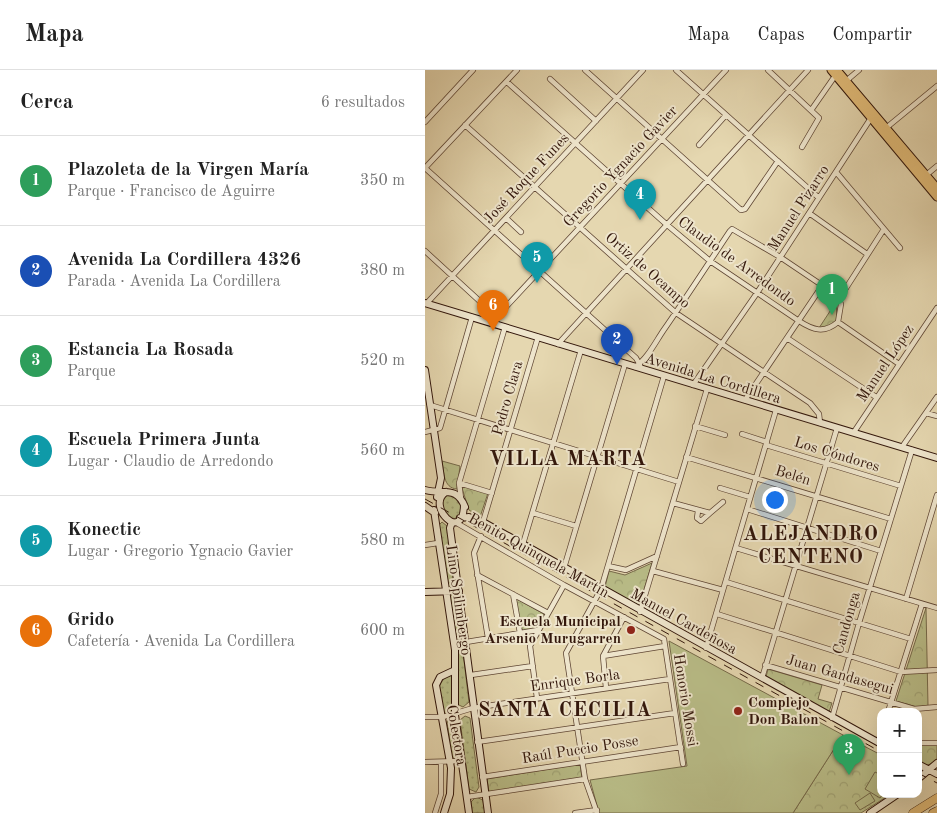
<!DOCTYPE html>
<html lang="es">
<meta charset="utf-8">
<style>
:root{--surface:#fff;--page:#f6f6f6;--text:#222;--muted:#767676;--line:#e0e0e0;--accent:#ea580c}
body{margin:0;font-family:"Old Standard TT",serif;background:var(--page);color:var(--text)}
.controls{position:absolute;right:15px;bottom:15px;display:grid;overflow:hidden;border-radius:10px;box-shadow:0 5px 20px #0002}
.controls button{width:45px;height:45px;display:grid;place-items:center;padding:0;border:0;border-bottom:1px solid var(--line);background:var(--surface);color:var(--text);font:25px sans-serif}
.you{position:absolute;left:349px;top:429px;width:18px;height:18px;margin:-12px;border:4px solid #fff;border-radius:50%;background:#1a73e8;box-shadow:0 0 0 8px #1a73e833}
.badge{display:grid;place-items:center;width:32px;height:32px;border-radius:50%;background:var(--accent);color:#fff;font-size:16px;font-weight:700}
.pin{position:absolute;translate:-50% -41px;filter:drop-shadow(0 1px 2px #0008)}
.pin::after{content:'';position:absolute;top:26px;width:18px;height:15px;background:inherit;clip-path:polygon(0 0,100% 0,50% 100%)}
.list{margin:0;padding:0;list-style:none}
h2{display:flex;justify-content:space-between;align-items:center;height:65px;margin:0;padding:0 20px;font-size:21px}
h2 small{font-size:16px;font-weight:400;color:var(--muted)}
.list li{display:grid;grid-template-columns:32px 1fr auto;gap:15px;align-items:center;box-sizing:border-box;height:90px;padding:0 20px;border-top:1px solid var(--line)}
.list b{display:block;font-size:19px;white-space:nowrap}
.list p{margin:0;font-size:16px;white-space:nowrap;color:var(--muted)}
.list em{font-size:16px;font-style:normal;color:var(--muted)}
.map{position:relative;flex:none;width:512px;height:743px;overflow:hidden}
header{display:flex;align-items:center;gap:30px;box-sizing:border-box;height:70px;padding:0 25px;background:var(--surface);border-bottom:1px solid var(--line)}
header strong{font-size:24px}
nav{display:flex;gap:28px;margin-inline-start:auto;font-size:18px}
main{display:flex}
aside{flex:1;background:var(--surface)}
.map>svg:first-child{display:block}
.grass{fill:url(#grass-dots);stroke:#766a4a}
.park{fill:url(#park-crowns);stroke:#766a4a}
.pitch{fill:#b9bd88;stroke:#766a4a}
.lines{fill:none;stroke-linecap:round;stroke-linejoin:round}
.minor-casing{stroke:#5f4634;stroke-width:6}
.secondary-casing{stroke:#32160b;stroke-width:8}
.primary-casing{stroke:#32160b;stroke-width:9}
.motorway-casing{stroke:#32160b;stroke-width:9}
.minor{stroke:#eee5cc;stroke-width:4.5}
.secondary{stroke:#eee5cc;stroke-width:6}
.primary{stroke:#e2bc78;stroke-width:7}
.motorway{stroke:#e2bc78;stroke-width:8}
.rail{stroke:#32160b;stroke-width:1;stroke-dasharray:9 9;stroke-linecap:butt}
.poi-dot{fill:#8f2418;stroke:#eee5cc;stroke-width:2}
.labels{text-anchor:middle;stroke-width:4;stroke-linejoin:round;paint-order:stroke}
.street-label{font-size:15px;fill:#32160b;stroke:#eee5cc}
.poi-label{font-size:15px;font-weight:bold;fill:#32160b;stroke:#eee5cc;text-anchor:end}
.district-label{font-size:20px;font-weight:bold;letter-spacing:1px;fill:#32160b;stroke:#eee5cc}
</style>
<header>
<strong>Mapa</strong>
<nav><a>Mapa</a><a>Capas</a><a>Compartir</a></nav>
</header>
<main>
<aside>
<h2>Cerca<small>6 resultados</small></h2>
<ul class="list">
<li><span class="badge" style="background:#2e9e5b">1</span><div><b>Plazoleta de la Virgen María</b><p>Parque · Francisco de Aguirre</p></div><em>350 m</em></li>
<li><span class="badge" style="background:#1a4fb4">2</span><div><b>Avenida La Cordillera 4326</b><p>Parada · Avenida La Cordillera</p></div><em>380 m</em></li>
<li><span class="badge" style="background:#2e9e5b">3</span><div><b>Estancia La Rosada</b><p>Parque</p></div><em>520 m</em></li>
<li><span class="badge" style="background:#0f9aa8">4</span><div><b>Escuela Primera Junta</b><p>Lugar · Claudio de Arredondo</p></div><em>560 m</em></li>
<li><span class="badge" style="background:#0f9aa8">5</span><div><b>Konectic</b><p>Lugar · Gregorio Ygnacio Gavier</p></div><em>580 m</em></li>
<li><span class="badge" style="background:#e8710a">6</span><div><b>Grido</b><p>Cafetería · Avenida La Cordillera</p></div><em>600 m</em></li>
</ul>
</aside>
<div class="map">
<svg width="512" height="743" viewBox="0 0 512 743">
<defs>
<pattern id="grass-dots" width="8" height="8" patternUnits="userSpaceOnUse" patternTransform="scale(1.25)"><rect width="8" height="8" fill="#b9bd88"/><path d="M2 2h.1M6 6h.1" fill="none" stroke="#a0a274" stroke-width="1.8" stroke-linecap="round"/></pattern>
<pattern id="park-crowns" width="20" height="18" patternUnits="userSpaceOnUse" patternTransform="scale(1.25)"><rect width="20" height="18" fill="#b9bd88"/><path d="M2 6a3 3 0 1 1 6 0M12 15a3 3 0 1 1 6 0" fill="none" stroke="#a0a274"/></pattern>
</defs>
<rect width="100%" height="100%" fill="#e5d7b0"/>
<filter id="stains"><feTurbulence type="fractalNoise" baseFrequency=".004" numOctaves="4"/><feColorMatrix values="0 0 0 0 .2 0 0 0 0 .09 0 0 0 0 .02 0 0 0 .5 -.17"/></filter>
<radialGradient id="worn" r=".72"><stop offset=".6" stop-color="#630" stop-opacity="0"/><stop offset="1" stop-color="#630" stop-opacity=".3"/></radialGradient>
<path class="grass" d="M11 437a13 13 0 1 1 26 0a13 13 0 1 1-26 0Z
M17,452L22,456L30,516L27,518L23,517L13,456Z
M27,523L32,525L39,567L35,570L31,569L24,526Z
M37,574L44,632L38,637L32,634V579Z
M27,604L28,641L26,644L20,645C13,628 8,612 27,604Z
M40,646L45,648L54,717L51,722L44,719L35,650Z
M23,650L29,651L33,688L31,689L27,688L22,652Z
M51,727L58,730L60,743H47L46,732Z"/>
<path class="park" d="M411,232L412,249L406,255L394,258Z
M17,391L35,396L32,419C18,418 19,402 17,391Z
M36,415L63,423L55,447L44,440Z
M227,493L214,536L180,517L184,501L200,505Z
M90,528L119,544L112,558L96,561Z
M501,538L503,636L492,637L471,631Z
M343,599L397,615L393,629L407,633L404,642L341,607Z
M418,665L456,685V724H466L436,743H368Z
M493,675H512V690C505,696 501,696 493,692Z
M155,694L157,708L64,722L62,709Z"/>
<path class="pitch" d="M244,571L418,665L368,743H174L165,710L262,696Z
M450,702L456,705V724H458L455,728L440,719Z
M445,723L450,731L435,740L430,733Z"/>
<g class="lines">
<g class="minor-casing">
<path id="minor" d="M160,0L316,140L320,139L353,91
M251,0L394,128
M343,0L394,48L377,77
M125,9L171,51
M421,11L434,0
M82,12L241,154L285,191L374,251C388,260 399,264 413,252L416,234L410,224L355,187L307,159L305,161C283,194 261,228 238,261C230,273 222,289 210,297
M387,39L410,6
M0,52L48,0
M40,55L251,243L385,333L394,344L395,353
M461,58L512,16
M274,75L301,45
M0,98L211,288L215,295
M0,98L92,0
M411,102L475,178
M500,106L512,96
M384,143L442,184
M81,148L96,162
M0,181L72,247
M414,229L459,159
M2,233L218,0
M413,252L474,294
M66,253L301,0
M362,268L451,327
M133,274L383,0
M268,315L332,223L446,48
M320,330L397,216
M5,335L254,412
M501,343L512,346
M270,356L300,365
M0,362L15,358L47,247
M429,362L512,238
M317,364L342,372
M341,375L476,416
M477,377L512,327
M261,387L466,449
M34,413L67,423
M295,418L325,427
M36,428L34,413L80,257
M248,433L285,443L298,432
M322,439L456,481
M273,441L272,448L276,451L285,443
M108,443L151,456
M30,452L139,515L239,569L258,694
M58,452L113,267
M56,466L49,483L63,568
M98,474L156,280
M0,475L13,473
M311,478L512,538
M183,496L201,500L232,486
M139,498L200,294
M228,501L298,520
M52,505L123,543
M301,512L486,569
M88,524L95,563
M481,529L512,425
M215,542L282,319
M292,544L476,602L512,600
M29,574L113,560
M281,578L351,340
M178,586L240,576
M340,595L489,639L512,637
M46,605L108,596
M337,608L412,358
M181,618L178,586L199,547
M112,628L105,576L139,515
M463,642L497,534
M0,647H18L48,638L245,609
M407,648L434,553L487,380
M52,672L250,643
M455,672H453L456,664
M493,673H512
M0,692L37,691
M57,707L256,677
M42,727L160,709
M10,743L16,724V692
M150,743L172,740
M172,743L160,709L141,583L176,519L239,306"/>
</g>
<g class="secondary-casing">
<path id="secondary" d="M0,233L512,388
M0,300L16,408L12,427
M0,420C19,425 31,415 40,437
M21,422C0,435 38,475 39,435
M0,436L10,443
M9,440L30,580V645L44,743
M35,448L44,447L58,452L456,674
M27,452L25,458L63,743
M0,522L34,521
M493,694L512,704
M493,709L512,693
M19,743L25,724L26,698L11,615L15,607L30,600
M445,743L473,724"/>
</g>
<g class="primary-casing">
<path id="primary" d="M406,0L512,127
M412,0L512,118"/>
</g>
<g class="motorway-casing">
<path id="motorway" d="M488,743L512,728
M508,743L512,741"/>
</g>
<use href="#minor" class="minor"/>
<use href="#secondary" class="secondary"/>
<use href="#primary" class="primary"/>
<use href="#motorway" class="motorway"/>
<path class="rail" d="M0,429L456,682
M493,703L512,713"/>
</g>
<g class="poi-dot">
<circle cx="206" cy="560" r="5"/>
<circle cx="313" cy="641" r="5"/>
</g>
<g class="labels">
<g class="street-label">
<text transform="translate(195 96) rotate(-47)" y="5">Gregorio Ygnacio Gavier</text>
<text transform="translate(101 108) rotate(-47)" y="5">José Roque Funes</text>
<text transform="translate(373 138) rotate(-57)" y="5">Manuel Pizarro</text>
<text transform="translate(312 191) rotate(36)" y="5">Claudio de Arredondo</text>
<text transform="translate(223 200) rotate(41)" y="5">Ortiz de Ocampo</text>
<text transform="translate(460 293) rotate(-56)" y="5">Manuel López</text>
<text transform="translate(288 308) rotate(17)" y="5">Avenida La Cordillera</text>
<text transform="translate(82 328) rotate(-74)" y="5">Pedro Clara</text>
<text transform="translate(412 384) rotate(17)" y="5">Los Cóndores</text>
<text transform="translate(368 405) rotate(17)" y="5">Belén</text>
<text transform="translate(114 485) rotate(29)" y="5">Benito Quinquela Martín</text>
<text transform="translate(34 530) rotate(82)" y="5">Lino Spilimbergo</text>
<text transform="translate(259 551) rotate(29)" y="5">Manuel Cardeñosa</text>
<text transform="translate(421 553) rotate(-74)" y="5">Candonga</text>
<text transform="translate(415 604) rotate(16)" y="5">Juan Gandasegui</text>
<text transform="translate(150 610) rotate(-8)" y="5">Enrique Borla</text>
<text transform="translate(261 630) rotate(81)" y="5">Honorio Mossi</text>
<text transform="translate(32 665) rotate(80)" y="5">Colectora</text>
<text transform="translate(155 679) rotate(-9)" y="5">Raúl Puccio Posse</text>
</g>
<g class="poi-label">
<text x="196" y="556">Escuela Municipal<tspan x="196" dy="17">Arsenio Murugarren</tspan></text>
<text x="323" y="637" text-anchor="start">Complejo<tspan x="323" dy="17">Don Balon</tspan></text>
</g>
<g class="district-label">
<text x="143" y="395">VILLA MARTA</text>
<text x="386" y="470">ALEJANDRO<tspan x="386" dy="23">CENTENO</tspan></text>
<text x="140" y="646">SANTA CECILIA</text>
</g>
</g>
<rect width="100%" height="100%" filter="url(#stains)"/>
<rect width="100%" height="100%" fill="url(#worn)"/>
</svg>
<div class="controls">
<button>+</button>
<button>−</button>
</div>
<div class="you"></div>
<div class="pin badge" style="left:407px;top:245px;background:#2e9e5b">1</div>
<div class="pin badge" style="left:192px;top:295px;background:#1a4fb4">2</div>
<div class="pin badge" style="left:424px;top:705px;background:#2e9e5b">3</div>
<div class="pin badge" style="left:215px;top:150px;background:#0f9aa8">4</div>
<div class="pin badge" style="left:112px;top:213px;background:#0f9aa8">5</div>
<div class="pin badge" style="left:68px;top:261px;background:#e8710a">6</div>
</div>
</main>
